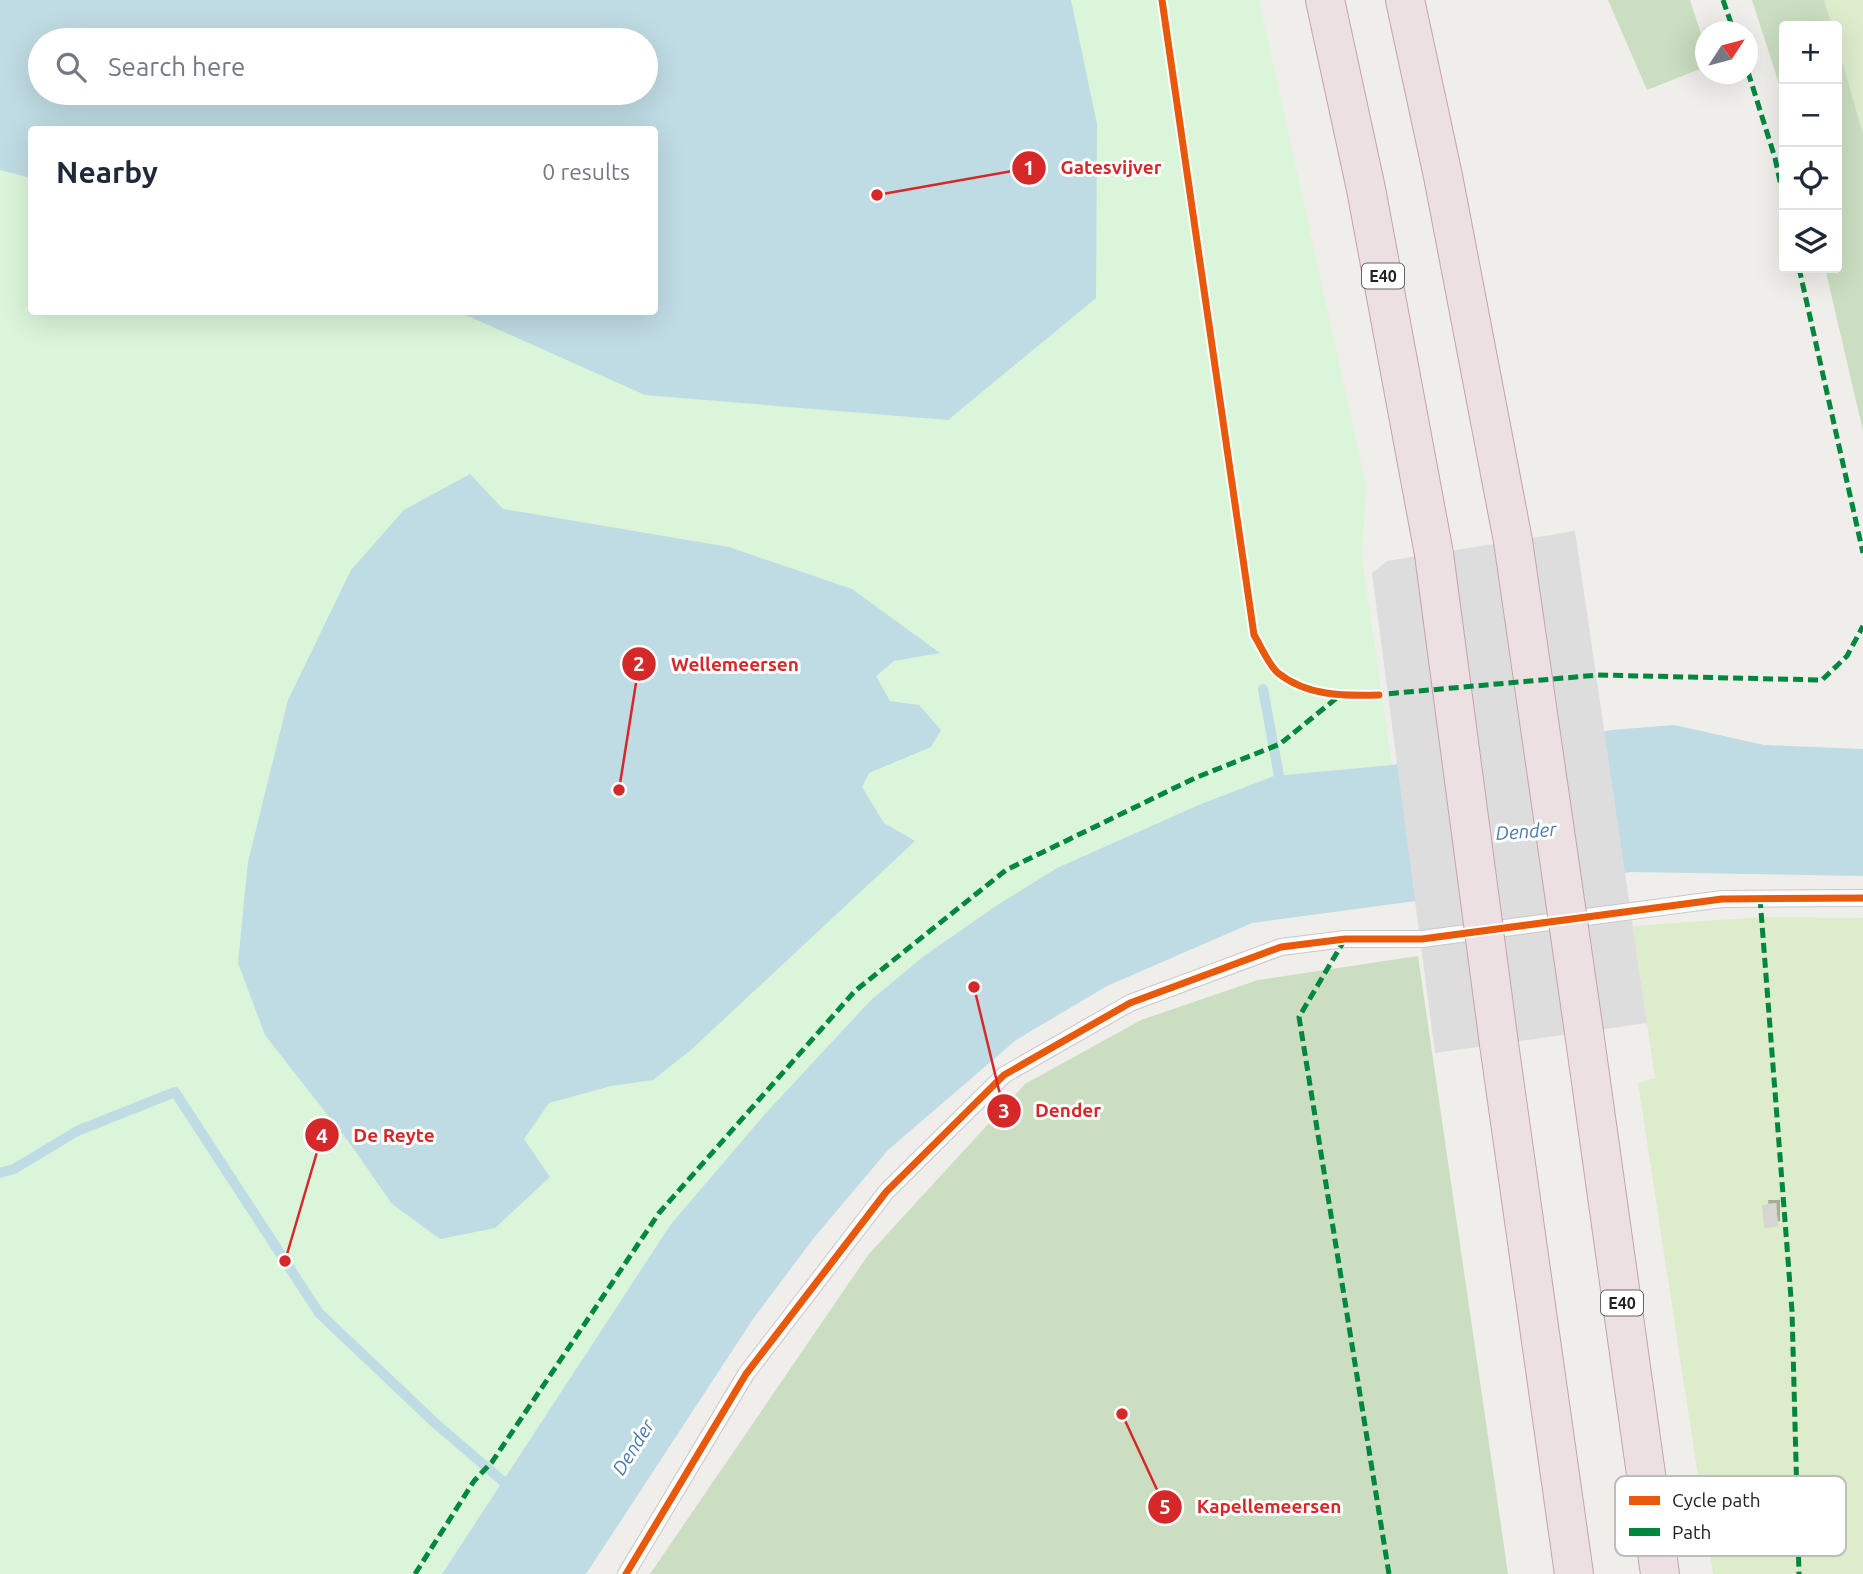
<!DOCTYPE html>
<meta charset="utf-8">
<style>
:root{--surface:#fff;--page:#f2f2f3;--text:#1f2937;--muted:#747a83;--line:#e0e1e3}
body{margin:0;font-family:Ubuntu,sans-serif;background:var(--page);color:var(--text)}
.controls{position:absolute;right:21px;top:21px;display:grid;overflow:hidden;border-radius:7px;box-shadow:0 7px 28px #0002}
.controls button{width:63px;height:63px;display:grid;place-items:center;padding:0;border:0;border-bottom:2px solid var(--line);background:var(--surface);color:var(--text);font:35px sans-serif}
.compass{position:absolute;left:1695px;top:21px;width:63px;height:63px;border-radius:50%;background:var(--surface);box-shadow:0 7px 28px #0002;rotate:54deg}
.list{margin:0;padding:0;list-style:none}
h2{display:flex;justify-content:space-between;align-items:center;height:91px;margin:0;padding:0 28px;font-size:30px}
h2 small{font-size:23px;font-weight:400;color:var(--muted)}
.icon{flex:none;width:38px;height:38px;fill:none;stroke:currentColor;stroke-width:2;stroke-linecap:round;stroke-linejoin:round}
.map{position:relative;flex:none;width:1863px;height:1574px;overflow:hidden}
.search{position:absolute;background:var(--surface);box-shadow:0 7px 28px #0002;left:28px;top:28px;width:630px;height:77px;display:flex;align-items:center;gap:18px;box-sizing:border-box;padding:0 24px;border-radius:38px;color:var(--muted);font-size:26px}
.panel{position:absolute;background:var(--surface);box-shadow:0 7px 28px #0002;left:28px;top:126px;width:630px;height:189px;border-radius:7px}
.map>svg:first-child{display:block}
.grass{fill:#ddeccb}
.forest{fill:#cbdec1}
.park{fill:#daf5da;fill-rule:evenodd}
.water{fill:#bfdbe3;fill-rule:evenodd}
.pier{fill:#dedddd}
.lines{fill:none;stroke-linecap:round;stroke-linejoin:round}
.stream{stroke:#bfdbe3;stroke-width:10}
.building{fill:#d7d4d2;filter:url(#shadow)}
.lane-casing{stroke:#c9c8c7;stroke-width:18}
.highway-casing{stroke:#c5a2ac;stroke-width:40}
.lane{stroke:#fdfcfc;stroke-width:16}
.highway{stroke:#ece0e2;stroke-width:38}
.highway-bridge-casing{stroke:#c5a2ac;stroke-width:40;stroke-linecap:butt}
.highway-bridge{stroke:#ece0e2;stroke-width:38}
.quiet{stroke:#00873e;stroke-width:5;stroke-dasharray:10 5;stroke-linecap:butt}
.cycleway-casing{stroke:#fff;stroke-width:11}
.cycleway{stroke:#e8590c;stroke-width:7}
.labels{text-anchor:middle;stroke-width:6;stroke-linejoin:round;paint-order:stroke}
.shield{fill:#fff;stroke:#646464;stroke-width:2}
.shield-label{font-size:16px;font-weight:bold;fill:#222}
.water-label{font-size:19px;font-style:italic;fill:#4a7aab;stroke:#fff}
.key{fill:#fff;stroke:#bdbdbd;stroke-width:2}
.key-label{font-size:19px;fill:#222}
.leader{fill:none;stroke:#d62828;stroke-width:2.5}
.callout-dot{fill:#d62828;stroke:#fff;stroke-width:2.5}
.mark-label{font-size:21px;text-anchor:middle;font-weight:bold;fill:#fff}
.callout-label{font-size:19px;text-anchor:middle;font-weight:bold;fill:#d62828;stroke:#fff;stroke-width:6;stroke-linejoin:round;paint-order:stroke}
</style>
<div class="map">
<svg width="1863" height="1574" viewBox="0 0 1863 1574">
<defs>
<filter id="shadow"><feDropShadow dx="6" dy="-6" stdDeviation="0" flood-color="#0004"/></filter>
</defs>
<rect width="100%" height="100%" fill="#f0eeeb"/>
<path class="grass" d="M1824,0H1863V134L1837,43V26H1832Z
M1761,917L1863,918V1574H1713L1638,1083L1655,1078L1633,926Z"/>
<path class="forest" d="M1608,0H1690L1705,46V67L1647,90Z
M1752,0H1824L1832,26H1784V99Z
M1837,43L1863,134V431L1825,268H1837Z
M1418,956L1508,1574H650L868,1255L1025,1084L1141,1020L1258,980Z"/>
<path class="park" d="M0,0H1259L1366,485L1362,558L1392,765L1274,776L1201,804L1057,868L924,956L765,1114L671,1224L442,1574H0ZM40,40H646V93H40ZM32,130H654V312H32Z"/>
<path class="water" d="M0,0H1071L1097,124L1096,298L948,420L645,395L459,312H654V130H32L31,178L0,170ZM646,40V93H40V40Z
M470,474L503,509L729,547L852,589L940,653L894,661L876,676L890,701L919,705L941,730L931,747L869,773L862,787L884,823L915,841L692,1049L653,1080L611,1086L549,1103L524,1139L550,1177L495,1228L440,1239L392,1204L351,1145L265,1035L238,963L248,862L288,700L351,570L404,510Z
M1674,725L1764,745L1863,749V876L1631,872L1252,923L1107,986L1016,1040L888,1150L813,1239L753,1319L586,1574H442L671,1224L765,1114L871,1000L924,956L996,906L1057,868L1201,804L1274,776L1392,765L1612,730Z"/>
<path class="pier" d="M1575,531L1647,1023L1435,1053L1372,573L1387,561Z"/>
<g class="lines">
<path class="stream" d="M1263,689L1279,776
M0,1173L14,1169L77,1131L175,1092L319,1313L435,1423L512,1489"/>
</g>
<path class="building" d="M1776,1203L1778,1227L1764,1228L1762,1205Z"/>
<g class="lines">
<g class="lane-casing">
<path id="lane" d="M626,1574L746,1374L886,1192L1004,1075L1130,1003L1281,947L1345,939H1422L1722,899L1863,898"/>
</g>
<g class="highway-casing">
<path id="highway" d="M1325,0L1366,189L1434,554
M1405,0L1443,176L1513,541
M1584,1032L1660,1574
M1499,1044L1574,1574"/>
</g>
<use href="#lane" class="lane"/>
<use href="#highway" class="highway"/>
<g class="highway-bridge-casing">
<path id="highway-bridge" d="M1513,541L1584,1032
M1434,554L1499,1044"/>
</g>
<use href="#highway-bridge" class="highway-bridge"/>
<path class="quiet" d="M1723,0L1734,32
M1748,72L1775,158L1784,200
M1799,268L1863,553
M1374,695L1598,675L1822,680L1847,656L1863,626
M1760,898L1792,1311L1799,1574
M1345,939L1299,1017L1389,1574
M415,1574L474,1481L492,1462L659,1213L855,991L1006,870L1195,778L1280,744L1339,696"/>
<g class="cycleway-casing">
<path id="cycleway" d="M1162,0L1254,635C1261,646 1268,664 1278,673C1307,696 1343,696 1379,695
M626,1574L746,1374L886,1192L1004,1075L1130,1003L1281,947L1345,939H1422L1722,899L1863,898"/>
</g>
<use href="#cycleway" class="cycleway"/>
</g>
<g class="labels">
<g class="shield">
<rect x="1362" y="263.5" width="42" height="25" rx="5"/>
<rect x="1601" y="1290.5" width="42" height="25" rx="5"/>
</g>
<g class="shield-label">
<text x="1383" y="282">E40</text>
<text x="1622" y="1309">E40</text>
</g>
<g class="water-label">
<text transform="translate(1526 831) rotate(-4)" y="7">Dender</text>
<text transform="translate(633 1447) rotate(-58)" y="7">Dender</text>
</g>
</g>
<rect x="1615" y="1476" width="231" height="80" rx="10" class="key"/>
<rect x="1629" y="1496" width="31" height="9" fill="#e8590c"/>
<rect x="1629" y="1528" width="31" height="8" fill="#00873e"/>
<g class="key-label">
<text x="1672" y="1507">Cycle path</text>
<text x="1672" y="1539">Path</text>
</g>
<path class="leader" d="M877 195L1029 168M619 790L639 664M974 987L1004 1111M285 1261L322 1135M1122 1414L1165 1507"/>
<g class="callout-dot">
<circle cx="877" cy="195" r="7"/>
<circle cx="619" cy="790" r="7"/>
<circle cx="974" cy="987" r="7"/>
<circle cx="285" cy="1261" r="7"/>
<circle cx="1122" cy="1414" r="7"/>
<circle cx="1029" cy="168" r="18"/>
<circle cx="639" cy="664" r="18"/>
<circle cx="1004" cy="1111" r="18"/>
<circle cx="322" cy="1135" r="18"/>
<circle cx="1165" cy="1507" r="18"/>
</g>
<g class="mark-label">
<text x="1029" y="175">1</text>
<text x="639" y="671">2</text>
<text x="1004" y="1118">3</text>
<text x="322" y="1143">4</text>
<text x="1165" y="1514">5</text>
</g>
<g class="callout-label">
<text x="1111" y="174">Gatesvijver</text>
<text x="735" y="671">Wellemeersen</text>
<text x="1068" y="1117">Dender</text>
<text x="394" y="1142">De Reyte</text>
<text x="1269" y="1513">Kapellemeersen</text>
</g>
</svg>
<div class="controls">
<button>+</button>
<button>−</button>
<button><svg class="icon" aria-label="locate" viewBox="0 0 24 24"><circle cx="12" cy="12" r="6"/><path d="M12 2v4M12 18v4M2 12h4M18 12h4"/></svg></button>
<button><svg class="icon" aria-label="layers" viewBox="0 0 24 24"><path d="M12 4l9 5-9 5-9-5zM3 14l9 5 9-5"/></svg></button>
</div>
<svg class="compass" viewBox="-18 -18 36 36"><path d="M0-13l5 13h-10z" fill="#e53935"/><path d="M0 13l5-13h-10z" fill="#747a83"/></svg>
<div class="search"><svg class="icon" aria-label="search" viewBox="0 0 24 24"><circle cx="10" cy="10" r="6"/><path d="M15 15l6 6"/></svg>Search here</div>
<section class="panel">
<h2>Nearby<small>0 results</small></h2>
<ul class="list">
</ul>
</section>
</div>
